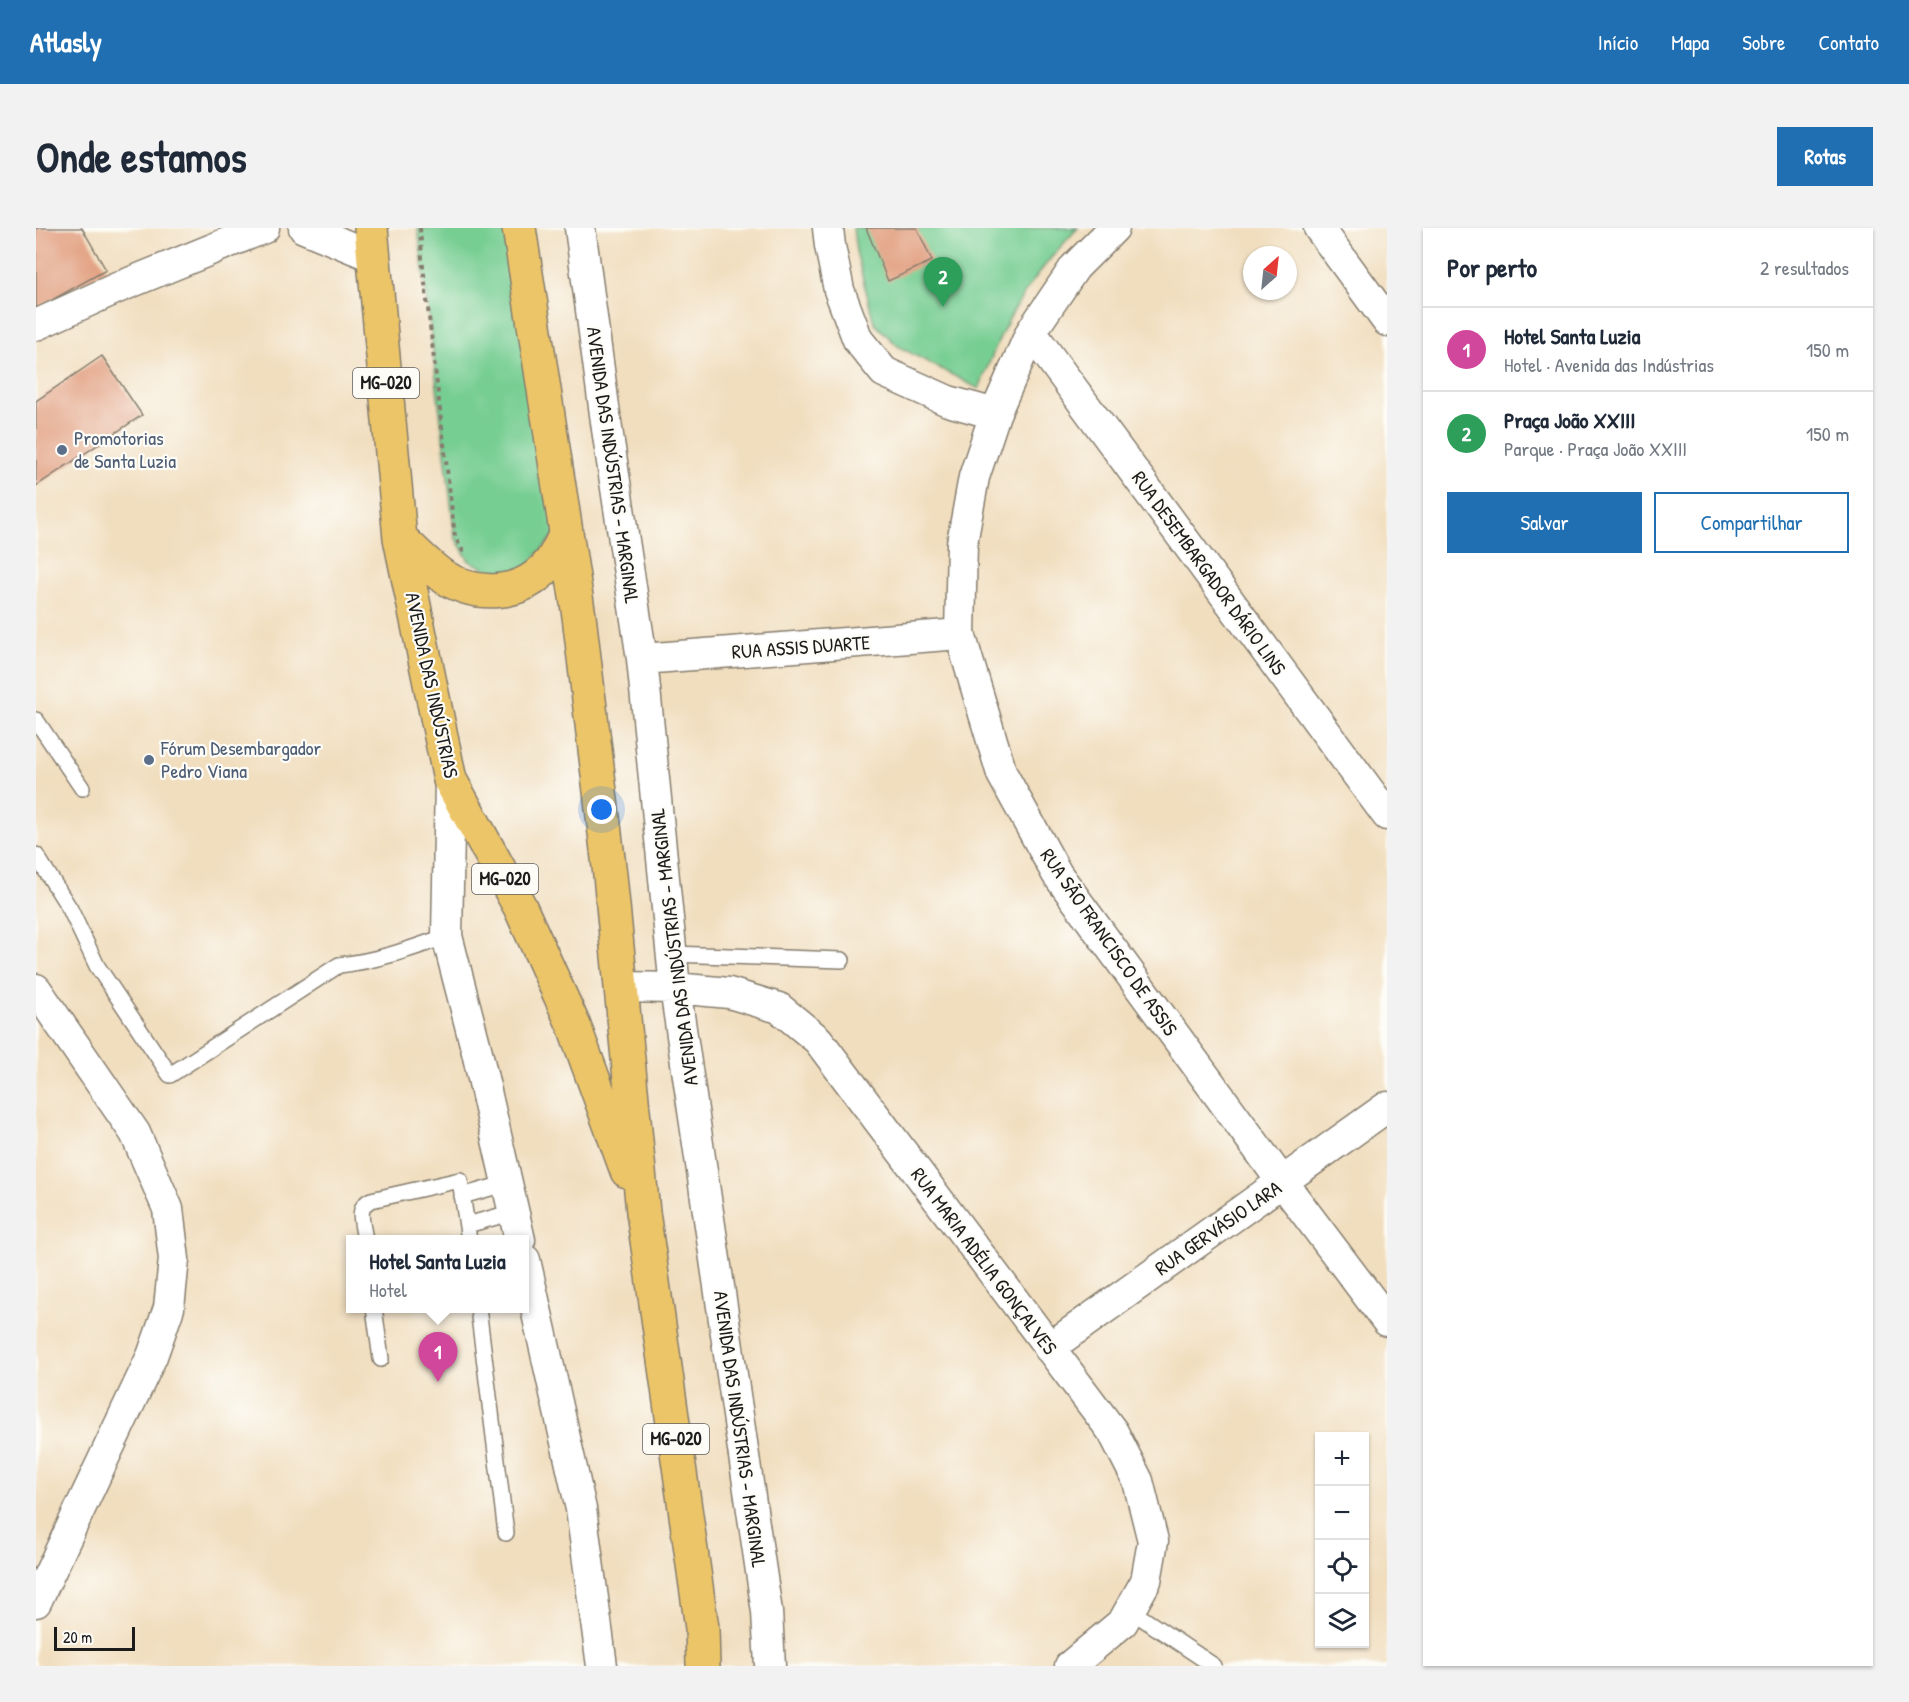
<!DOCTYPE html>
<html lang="pt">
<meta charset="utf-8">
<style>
:root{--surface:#fff;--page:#f2f2f3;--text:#1f2937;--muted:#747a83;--line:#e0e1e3;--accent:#1f6fb2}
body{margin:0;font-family:"Patrick Hand",sans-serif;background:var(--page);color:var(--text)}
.controls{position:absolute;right:18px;bottom:18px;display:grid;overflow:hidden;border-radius:0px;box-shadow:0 2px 4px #0004}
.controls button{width:54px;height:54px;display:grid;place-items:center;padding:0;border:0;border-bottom:2px solid var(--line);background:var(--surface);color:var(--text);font:30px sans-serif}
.compass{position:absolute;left:1207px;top:18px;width:54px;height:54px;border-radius:50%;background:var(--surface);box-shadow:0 2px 4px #0004;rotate:27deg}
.scale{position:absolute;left:18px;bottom:15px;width:81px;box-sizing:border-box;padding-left:6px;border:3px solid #1c1c1c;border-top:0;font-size:16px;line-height:21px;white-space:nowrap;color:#1c1c1c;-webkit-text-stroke:4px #fdfcf7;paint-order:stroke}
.you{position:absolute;left:566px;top:582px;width:21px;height:21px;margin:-15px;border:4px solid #fff;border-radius:50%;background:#1a73e8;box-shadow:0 0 0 9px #1a73e833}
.badge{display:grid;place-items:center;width:39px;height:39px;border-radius:50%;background:var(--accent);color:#fff;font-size:20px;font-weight:700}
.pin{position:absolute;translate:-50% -50px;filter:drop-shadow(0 2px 3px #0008)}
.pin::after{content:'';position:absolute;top:32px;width:21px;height:18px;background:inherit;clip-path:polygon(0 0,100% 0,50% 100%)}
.popup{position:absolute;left:310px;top:1007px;width:183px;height:78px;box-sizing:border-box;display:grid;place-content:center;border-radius:0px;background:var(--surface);filter:drop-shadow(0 2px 4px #0005);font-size:20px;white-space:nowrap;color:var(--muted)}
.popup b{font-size:22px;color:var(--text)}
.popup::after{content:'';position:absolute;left:50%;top:100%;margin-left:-12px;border:12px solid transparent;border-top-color:var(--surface)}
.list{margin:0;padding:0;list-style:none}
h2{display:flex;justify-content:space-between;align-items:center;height:78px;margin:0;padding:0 24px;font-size:26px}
h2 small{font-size:20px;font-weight:400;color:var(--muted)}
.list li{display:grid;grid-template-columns:39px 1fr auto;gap:18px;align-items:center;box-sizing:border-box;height:84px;padding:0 24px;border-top:2px solid var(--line)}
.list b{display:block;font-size:22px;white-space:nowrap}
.list p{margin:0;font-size:20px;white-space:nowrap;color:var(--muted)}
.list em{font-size:20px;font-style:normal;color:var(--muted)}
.actions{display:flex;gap:12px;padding:18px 24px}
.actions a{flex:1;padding:14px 0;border:2px solid var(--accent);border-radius:0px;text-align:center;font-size:21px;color:var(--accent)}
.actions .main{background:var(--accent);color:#fff}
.icon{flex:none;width:33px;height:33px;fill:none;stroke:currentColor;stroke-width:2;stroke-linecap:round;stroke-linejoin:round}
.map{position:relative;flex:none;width:1351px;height:1438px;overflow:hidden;border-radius:0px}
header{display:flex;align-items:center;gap:36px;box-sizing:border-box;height:84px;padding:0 30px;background:var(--accent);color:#fff}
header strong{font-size:28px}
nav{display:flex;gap:33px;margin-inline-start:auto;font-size:21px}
.intro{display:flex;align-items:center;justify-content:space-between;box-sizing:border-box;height:144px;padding:0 36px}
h1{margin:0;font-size:42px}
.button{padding:15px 27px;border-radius:0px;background:var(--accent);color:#fff;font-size:21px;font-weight:700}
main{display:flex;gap:36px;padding:0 36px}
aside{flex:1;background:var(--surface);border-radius:0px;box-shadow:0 2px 4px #0004}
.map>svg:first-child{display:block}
.green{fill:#77ce93;stroke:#4a7558;stroke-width:1.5}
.building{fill:#e19b7b}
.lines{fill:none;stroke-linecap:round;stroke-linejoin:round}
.lane-casing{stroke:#867d6e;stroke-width:18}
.street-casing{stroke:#867d6e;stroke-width:33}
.highway-casing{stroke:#867d6e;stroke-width:36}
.path{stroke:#867d6e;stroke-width:4;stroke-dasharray:4.5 4.5;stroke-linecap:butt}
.lane{stroke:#fff;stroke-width:15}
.street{stroke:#fff;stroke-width:30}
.highway{stroke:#ecc569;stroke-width:33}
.service-dot{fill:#5c6f8a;stroke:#fdfcf7;stroke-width:2}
.labels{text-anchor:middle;stroke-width:4.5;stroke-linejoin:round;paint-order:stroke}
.shield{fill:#fdfcf7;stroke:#605f5e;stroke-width:1.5}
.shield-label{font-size:18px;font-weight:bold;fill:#1c1c1c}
.service-label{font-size:20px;fill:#4e5e75;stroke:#fdfcf7;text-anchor:start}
.street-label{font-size:20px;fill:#1c1c1c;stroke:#fdfcf7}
</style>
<header>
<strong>Atlasly</strong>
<nav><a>Início</a><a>Mapa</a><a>Sobre</a><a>Contato</a></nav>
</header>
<div class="intro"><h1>Onde estamos</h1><a class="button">Rotas</a></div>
<main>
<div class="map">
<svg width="1351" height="1438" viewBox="0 0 1351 1438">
<rect width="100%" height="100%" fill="#fdfcf7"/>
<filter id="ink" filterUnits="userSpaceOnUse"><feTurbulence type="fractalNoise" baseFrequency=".0167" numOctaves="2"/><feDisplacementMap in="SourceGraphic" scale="12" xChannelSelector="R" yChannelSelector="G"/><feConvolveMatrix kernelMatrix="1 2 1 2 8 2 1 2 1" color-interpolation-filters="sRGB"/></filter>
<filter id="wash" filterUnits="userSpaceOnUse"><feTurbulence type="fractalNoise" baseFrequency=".008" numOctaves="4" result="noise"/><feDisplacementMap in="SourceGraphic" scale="24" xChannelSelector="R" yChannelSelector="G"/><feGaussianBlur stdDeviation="1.35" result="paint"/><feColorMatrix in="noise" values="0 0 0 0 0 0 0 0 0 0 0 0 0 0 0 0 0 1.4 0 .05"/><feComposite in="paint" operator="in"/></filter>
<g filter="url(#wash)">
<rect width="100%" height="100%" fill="#f1debf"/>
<path class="green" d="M382,0H478L522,303L483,348L457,344L433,333L419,309Z
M817,0H1042C1013,30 986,63 968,101C958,121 951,141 943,161L863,119L838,95L820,23Z"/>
<g id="blocks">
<path class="building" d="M0,0H46L70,42L0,81Z
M830,0H881L896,33L852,53Z
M66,128L106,187L0,258V173Z"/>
</g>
</g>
<g filter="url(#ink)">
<use href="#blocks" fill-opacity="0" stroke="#867d6e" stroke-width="1.5"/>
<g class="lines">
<g class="lane-casing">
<path id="lane" d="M0,492L46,560
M0,627L34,681L61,738L134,847L303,737C341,733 375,721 411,708
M636,726L806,732
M426,968L472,955
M431,997L478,984
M329,1012C327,996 319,979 335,972L424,952L433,1012
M338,1080L345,1131
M442,1080L470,1305
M1094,1382L1178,1438"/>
</g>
<g class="street-casing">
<path id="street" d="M268,0L338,29
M544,0L571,201L606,431L639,760L731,1384L734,1438
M792,0L794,18L803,62L822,112L848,144L912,173L959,186
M1078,0L1039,39L995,104L959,186L938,249L926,315L924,406L966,546L1021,646L1247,955L1351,1093
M1283,0L1351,93
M0,97L81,60L228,0
M995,104L1351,587
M606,431L924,406
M414,552L411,708L441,824L484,1012
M585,759L639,760L693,765L743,780L782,812L1077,1204L1102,1253L1117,1313L1110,1353L1087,1394L1034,1438
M0,761L99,905L132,981L138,1031L133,1080L116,1128L0,1374
M489,1032L545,1281L566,1438
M1013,1120L1351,879"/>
</g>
<g class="highway-casing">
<path id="highway" d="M335,0L364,310L414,552L484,679L538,798L591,943
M483,0L543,388L574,647L607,984L666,1400L667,1438
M364,310C377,322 391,337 405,347C439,370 486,369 513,336C520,328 524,317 529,308"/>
</g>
<path class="path" d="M384,0L386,30L419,309L428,325"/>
<use href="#lane" class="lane"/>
<use href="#street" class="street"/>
<use href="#highway" class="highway"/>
</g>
</g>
<g class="service-dot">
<circle cx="26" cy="222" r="6"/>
<circle cx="113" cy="532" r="6"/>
</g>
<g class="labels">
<g class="shield">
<rect x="317" y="140" width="66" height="30" rx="4.5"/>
<rect x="436" y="636" width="66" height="30" rx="4.5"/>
<rect x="607" y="1196" width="66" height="30" rx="4.5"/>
</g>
<g class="shield-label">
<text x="350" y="161">MG-020</text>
<text x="469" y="657">MG-020</text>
<text x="640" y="1217">MG-020</text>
</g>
<g class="service-label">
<text x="38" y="217">Promotorias<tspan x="38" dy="23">de Santa Luzia</tspan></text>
<text x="125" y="527">Fórum Desembargador<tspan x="125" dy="23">Pedro Viana</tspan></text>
</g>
<g class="street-label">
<text transform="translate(577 237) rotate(82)" y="7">AVENIDA DAS INDÚSTRIAS - MARGINAL</text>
<text transform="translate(1173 345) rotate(54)" y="7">RUA DESEMBARGADOR DÁRIO LINS</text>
<text transform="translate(765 419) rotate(-4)" y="7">RUA ASSIS DUARTE</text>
<text transform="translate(396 457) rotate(78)" y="7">AVENIDA DAS INDÚSTRIAS</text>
<text transform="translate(1073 714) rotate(55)" y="7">RUA SÃO FRANCISCO DE ASSIS</text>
<text transform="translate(638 719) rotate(-97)" y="7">AVENIDA DAS INDÚSTRIAS - MARGINAL</text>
<text transform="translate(1182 1000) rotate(-35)" y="7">RUA GERVÁSIO LARA</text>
<text transform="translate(948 1033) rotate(53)" y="7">RUA MARIA ADÉLIA GONÇALVES</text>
<text transform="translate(704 1201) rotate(82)" y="7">AVENIDA DAS INDÚSTRIAS - MARGINAL</text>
</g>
</g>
</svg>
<div class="controls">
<button>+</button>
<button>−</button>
<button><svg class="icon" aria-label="locate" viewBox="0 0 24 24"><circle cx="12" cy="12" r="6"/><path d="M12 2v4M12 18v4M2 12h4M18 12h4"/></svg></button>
<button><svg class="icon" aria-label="layers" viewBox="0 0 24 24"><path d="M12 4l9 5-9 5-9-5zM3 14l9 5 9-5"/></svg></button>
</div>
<svg class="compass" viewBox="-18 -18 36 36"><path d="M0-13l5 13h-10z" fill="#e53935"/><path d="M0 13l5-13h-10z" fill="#747a83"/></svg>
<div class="scale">20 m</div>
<div class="you"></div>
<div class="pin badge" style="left:402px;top:1154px;background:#d1479c">1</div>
<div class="popup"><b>Hotel Santa Luzia</b>Hotel</div>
<div class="pin badge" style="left:907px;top:79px;background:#2e9e5b">2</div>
</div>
<aside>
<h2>Por perto<small>2 resultados</small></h2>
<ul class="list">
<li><span class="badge" style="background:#d1479c">1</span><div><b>Hotel Santa Luzia</b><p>Hotel · Avenida das Indústrias</p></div><em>150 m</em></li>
<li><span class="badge" style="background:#2e9e5b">2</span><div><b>Praça João XXIII</b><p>Parque · Praça João XXIII</p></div><em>150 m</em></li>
</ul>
<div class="actions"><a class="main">Salvar</a><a>Compartilhar</a></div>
</aside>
</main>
